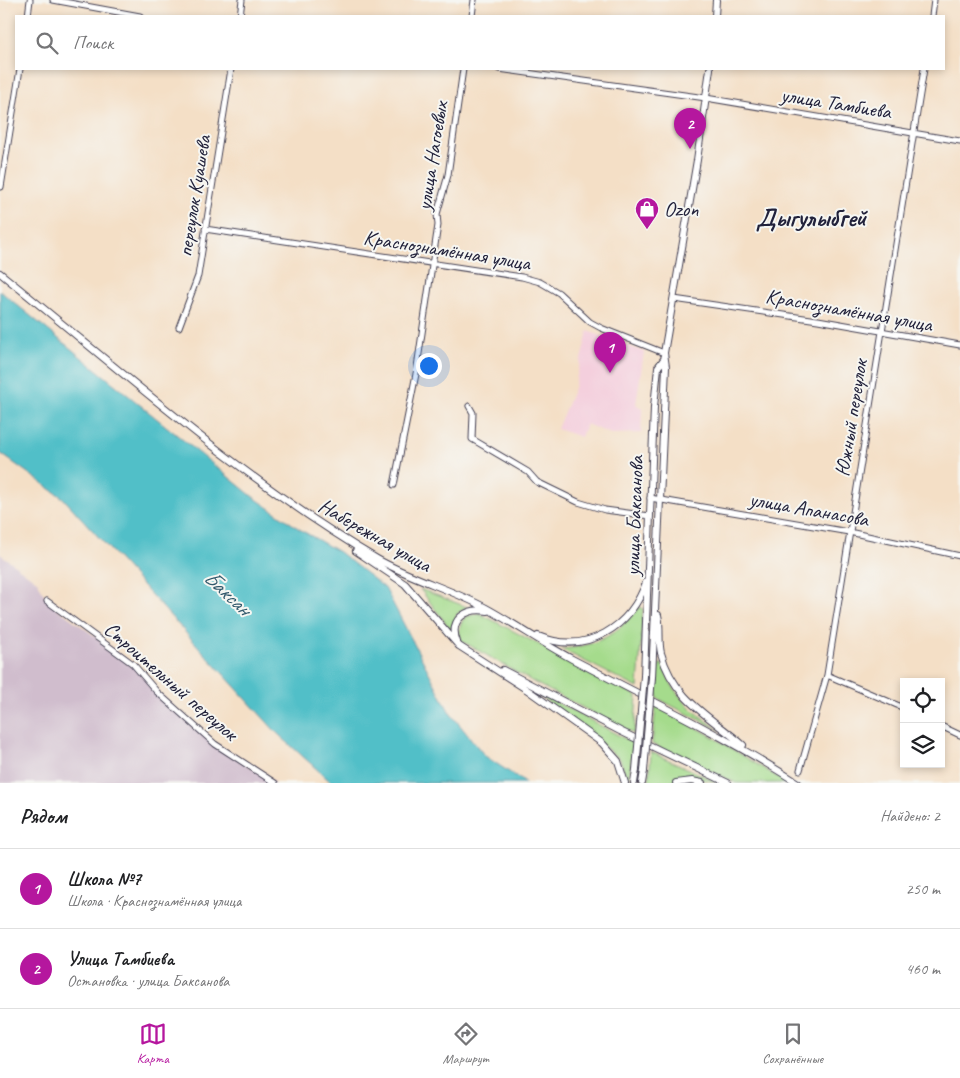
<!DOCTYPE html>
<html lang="ru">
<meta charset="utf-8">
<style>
:root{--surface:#fff;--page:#f2f2f2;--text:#202124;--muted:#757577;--line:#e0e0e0;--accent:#b5179e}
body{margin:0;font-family:Caveat,sans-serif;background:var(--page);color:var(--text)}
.controls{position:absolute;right:15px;bottom:15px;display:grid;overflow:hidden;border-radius:0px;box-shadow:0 2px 8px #0003}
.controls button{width:45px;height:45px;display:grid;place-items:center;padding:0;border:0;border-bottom:1px solid var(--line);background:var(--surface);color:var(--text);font:25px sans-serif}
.you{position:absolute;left:428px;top:365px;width:18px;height:18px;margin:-12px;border:4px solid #fff;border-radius:50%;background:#1a73e8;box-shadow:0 0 0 8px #1a73e833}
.badge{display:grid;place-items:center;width:32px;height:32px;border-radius:50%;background:var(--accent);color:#fff;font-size:16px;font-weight:700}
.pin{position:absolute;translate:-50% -41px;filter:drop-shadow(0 1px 2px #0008)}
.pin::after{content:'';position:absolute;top:26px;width:18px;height:15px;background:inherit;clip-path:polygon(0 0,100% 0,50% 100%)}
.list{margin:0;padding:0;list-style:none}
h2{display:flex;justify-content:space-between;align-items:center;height:65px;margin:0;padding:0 20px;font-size:21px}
h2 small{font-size:16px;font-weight:400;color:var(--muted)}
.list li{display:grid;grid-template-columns:32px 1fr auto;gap:15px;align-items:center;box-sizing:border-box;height:80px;padding:0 20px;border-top:1px solid var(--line)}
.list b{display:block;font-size:19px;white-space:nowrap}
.list p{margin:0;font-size:16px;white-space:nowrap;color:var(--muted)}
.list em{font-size:16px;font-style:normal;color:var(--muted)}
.icon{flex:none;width:28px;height:28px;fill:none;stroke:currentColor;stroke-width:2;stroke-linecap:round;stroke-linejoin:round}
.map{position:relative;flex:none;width:960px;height:783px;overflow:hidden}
.search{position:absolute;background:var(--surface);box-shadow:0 2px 8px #0003;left:15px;right:15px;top:15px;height:55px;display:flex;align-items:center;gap:12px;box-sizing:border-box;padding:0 18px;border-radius:0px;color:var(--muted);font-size:19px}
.sheet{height:225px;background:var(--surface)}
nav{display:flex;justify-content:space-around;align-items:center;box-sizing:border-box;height:70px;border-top:1px solid var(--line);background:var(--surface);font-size:14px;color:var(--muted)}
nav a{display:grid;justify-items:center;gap:2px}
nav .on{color:var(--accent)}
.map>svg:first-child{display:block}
.built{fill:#f4cfdd}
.industrial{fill:#d0bdcd}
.green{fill:#a5db8c;stroke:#647e64}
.water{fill:#51bfc8;stroke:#3a7082}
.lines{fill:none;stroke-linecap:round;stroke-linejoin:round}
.minor-casing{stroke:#423e50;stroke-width:7}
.major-casing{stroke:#423e50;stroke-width:8}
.minor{stroke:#fff;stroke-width:5}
.major{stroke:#fff;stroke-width:6}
.major-bridge-casing{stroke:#423e50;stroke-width:8;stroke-linecap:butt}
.major-bridge{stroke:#fff;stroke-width:6}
.labels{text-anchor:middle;stroke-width:4;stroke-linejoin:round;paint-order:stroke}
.street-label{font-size:21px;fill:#22223b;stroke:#f6f6f2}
.poi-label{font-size:21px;fill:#22223b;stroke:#f6f6f2;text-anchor:start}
.water-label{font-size:22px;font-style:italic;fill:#32596c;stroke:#f6f6f2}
.district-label{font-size:26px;font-weight:bold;fill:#22223b;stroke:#f6f6f2}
</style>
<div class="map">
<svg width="960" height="783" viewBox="0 0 960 783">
<rect width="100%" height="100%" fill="#f6f6f2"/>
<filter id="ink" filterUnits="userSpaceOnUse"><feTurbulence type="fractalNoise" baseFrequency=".02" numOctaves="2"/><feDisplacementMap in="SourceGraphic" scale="10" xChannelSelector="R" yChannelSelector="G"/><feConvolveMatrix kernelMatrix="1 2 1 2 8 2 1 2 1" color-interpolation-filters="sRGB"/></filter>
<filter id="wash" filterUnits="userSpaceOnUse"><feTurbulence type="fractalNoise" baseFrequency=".0096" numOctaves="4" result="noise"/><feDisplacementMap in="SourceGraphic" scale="20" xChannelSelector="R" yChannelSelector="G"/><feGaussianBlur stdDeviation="1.12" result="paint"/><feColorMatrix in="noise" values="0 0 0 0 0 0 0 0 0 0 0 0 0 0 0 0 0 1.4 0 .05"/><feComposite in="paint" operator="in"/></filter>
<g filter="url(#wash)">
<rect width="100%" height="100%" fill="#f4dfc6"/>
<path class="built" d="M588,331L644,352L636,404L642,409L641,433L611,434L586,424L581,437L557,429L574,388Z"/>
<path class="industrial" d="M0,554L38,582L47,601L133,664L157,692L215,744L275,783H0Z"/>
<path class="green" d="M420,589L467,607L457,614L451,630Z
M639,607L643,609L638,688L561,649C597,646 617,635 639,607Z
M479,613L637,696L634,734L535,683L462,641C458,631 459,626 465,617Z
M659,664H662C675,698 691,710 721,731L657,698Z
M530,688L633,743L629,778L627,779L620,759Z
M656,705L708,734L787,783H736L652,744Z
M651,752L720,783L699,779L649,783Z"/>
<path class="water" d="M0,291L252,496L301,530L339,552L385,588L450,713L485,756L526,783H332L277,733L63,498L0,453Z"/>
</g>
<g filter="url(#ink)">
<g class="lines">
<g class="minor-casing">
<path id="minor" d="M53,0L140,16
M28,16L30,0
M240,16L242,0
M472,16L474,0
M932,16L934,0
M499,69L706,98L960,141
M1,187L20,69
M205,229L522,277L540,282L559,293L590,322L601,328L664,353
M674,299L818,320L960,345
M179,327L198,276L231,69
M469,406L473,413L472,439L528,472L537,482L578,502L605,510L650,516
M394,485L416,374L438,225L437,214L448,175L463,69
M650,498L849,532L960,556
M47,601L133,664L157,692L215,744L275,783
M827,675L904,708
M941,726L960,735
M800,770L827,675L924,69"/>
</g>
<g class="major-casing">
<path id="major" d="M715,16L716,0
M0,273C122,371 241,479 377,559C412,579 451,589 486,608C515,624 542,643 572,659C648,699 725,736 798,783
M356,551L405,584L459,646L529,691L602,743L618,761L625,783
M658,615C661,627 658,640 661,653C673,699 711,717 743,745
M538,636C587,656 631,627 647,580
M457,642C448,619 467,607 488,611
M503,670L620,731L728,783
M644,676L654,407L658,367L664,359
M652,677L666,367L664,353L697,160L710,69
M634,783L636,770
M642,783L644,771
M676,783L692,781L702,783"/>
</g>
<use href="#minor" class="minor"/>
<use href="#major" class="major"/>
<g class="major-bridge-casing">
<path id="major-bridge" d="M636,770L644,676
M644,771L652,677"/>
</g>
<use href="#major-bridge" class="major-bridge"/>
</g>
</g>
<defs>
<g id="shop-pin" transform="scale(1.25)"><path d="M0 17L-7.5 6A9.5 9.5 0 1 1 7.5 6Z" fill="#b5179e" stroke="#f6f6f2"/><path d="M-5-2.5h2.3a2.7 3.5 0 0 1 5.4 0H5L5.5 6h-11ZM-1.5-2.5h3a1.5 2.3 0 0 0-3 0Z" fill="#fff"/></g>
</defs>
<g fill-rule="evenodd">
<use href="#shop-pin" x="647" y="209"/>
</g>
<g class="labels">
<g class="street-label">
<text transform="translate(836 103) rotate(9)" y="7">улица Тамбиева</text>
<text transform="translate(432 156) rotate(-81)" y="7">улица Нагоевых</text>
<text transform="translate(194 196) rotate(-81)" y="7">переулок Куашева</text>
<text transform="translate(447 250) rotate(9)" y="7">Краснознамённая улица</text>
<text transform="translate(849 310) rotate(10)" y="7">Краснознамённая улица</text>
<text transform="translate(851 418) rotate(-81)" y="7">Южный переулок</text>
<text transform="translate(809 509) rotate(10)" y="7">улица Апанасова</text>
<text transform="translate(634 516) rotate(-88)" y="7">улица Баксанова</text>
<text transform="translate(375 535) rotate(30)" y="7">Набережная улица</text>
<text transform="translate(171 681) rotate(41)" y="7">Строительный переулок</text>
</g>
<g class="poi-label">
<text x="664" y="216">Ozon</text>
</g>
<g class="water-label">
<text transform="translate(228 592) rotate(43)" y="8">Баксан</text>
</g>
<g class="district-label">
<text x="811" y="226">Дыгулыбгей</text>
</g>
</g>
</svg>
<div class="controls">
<button><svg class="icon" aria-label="locate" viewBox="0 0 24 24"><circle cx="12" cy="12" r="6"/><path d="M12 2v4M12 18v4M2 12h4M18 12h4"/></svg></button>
<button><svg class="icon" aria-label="layers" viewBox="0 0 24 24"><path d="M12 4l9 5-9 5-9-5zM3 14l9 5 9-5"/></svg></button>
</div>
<div class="you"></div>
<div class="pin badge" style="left:610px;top:373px">1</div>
<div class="pin badge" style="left:690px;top:149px">2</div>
<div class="search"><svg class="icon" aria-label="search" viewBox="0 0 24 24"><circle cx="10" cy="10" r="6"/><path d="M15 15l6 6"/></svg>Поиск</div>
</div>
<section class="sheet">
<h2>Рядом<small>Найдено: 2</small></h2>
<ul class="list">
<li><span class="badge">1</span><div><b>Школа №7</b><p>Школа · Краснознамённая улица</p></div><em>250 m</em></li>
<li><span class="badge">2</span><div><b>Улица Тамбиева</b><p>Остановка · улица Баксанова</p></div><em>460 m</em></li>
</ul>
</section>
<nav>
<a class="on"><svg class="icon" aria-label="map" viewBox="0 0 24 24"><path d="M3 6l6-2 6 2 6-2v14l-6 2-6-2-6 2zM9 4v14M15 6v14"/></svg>Карта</a>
<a><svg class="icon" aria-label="directions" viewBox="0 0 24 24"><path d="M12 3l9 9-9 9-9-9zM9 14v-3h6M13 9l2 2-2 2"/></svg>Маршрут</a>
<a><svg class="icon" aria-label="saved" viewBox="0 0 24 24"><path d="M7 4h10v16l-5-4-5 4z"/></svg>Сохранённые</a>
</nav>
